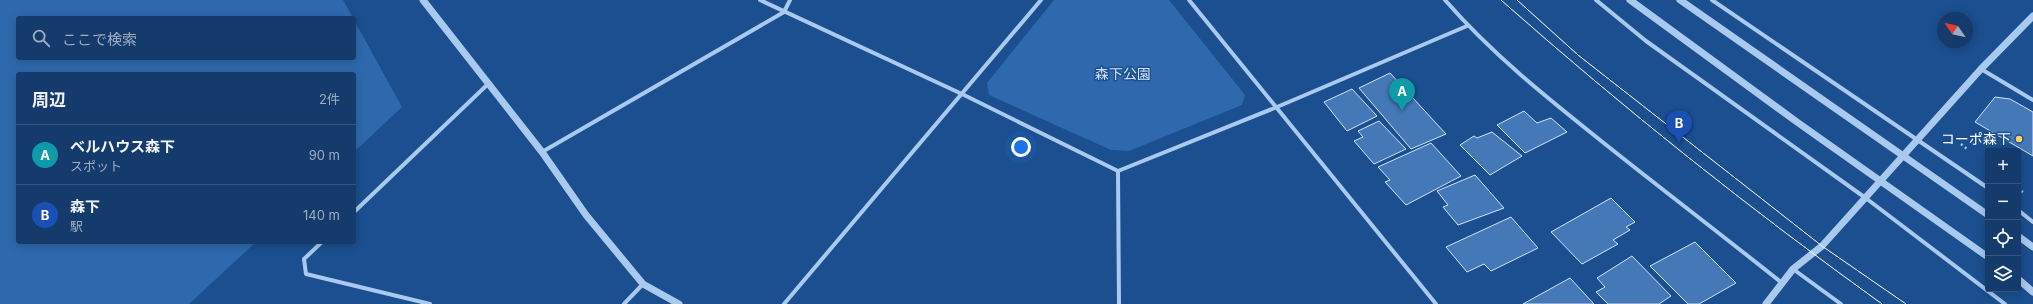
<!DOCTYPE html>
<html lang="ja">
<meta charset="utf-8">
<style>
:root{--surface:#143b6b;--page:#214673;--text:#f1f3f6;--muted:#9dadc1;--line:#33557e;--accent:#e797bd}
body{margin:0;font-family:Inter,"Noto Sans JP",sans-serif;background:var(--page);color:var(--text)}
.controls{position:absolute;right:12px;bottom:12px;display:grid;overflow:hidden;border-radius:4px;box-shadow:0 2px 10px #0003}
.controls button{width:36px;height:36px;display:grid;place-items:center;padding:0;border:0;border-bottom:1px solid var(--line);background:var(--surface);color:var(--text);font:20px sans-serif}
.compass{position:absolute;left:1937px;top:12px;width:36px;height:36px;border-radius:50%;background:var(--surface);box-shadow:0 2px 10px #0003;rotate:304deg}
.you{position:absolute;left:1021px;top:147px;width:14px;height:14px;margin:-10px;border:3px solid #fff;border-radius:50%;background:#1a73e8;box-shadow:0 0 0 6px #1a73e833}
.badge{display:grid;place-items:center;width:26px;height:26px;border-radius:50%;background:var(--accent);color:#fff;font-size:13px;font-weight:700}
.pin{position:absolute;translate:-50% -33px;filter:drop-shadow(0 1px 2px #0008)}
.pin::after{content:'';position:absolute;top:21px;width:14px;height:12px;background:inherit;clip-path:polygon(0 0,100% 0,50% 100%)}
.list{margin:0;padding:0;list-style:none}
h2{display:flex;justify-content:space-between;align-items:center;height:52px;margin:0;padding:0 16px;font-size:17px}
h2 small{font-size:13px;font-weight:400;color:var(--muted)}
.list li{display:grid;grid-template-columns:26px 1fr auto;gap:12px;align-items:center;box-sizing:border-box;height:60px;padding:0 16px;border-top:1px solid var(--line)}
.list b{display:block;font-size:15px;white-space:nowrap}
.list p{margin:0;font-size:13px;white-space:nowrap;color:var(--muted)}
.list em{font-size:13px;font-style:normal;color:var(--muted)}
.icon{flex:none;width:22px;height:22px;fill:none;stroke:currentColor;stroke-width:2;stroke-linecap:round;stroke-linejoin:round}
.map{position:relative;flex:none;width:2033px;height:304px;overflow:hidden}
.search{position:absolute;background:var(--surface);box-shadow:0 2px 10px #0003;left:16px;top:16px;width:340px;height:44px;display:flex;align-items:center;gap:10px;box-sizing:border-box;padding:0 14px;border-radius:4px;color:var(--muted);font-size:15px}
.panel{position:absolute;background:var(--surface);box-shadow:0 2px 10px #0003;left:16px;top:72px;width:340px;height:172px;border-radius:4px}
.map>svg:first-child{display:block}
.green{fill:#2e69ad}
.building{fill:#4478b7;stroke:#cfe3fa}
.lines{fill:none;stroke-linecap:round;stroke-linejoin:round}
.path{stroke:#a9c9ee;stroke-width:2.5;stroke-dasharray:2 3;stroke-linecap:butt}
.minor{stroke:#a9c9ee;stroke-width:4}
.tertiary{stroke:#a9c9ee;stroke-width:7}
.tram{stroke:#fff;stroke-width:1}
.tertiary-bridge{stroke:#a9c9ee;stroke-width:7}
.poi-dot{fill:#ffd166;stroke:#1b4f8f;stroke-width:1.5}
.labels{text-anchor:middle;stroke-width:3;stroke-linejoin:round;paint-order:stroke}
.park-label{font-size:14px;fill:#cfe3fa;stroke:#1b4f8f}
.poi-label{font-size:14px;fill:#fff;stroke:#1b4f8f;text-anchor:end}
</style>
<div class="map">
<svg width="2033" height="304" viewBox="0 0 2033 304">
<rect width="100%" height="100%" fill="#1b4f8f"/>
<path class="green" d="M0,0H343L353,18H18V58H354V20L402,107L354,152V74H18V242H256L189,304H0Z
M1054,0H1169L1245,95L1242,105L1129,151L1111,150L989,95L987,83Z"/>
<path class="building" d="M1390,73L1446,134L1411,149L1359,88Z
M1352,89L1377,116L1347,131L1324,102Z
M1995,97L2010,99L2033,112V156L1975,122Z
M1524,111L1537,123L1551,118L1567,132L1525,153L1497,125Z
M1379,121L1406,149L1374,164L1354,141L1363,137L1358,131Z
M1492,132L1522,156L1490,175L1460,145L1474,136L1477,138Z
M1431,143L1461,176L1406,205L1385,182L1390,180L1378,167Z
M1475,175L1504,208L1458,225L1443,207L1448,205L1437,191Z
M1611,198L1635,222L1626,227L1630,230L1613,240L1618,244L1582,264L1551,232Z
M1511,217L1538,248L1491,271L1484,264L1467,272L1446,247Z
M1695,242L1736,283L1699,304H1688L1650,266Z
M1632,256L1671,296L1659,304H1608L1596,292L1605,287L1597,278Z
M1570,278L1594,304H1523Z"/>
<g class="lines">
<path class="path" d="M1961,144L1967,149
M2018,188L2023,192"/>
<path class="minor" d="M760,0L962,94L1118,171
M1189,0L1436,304
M1445,0C1491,53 1546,97 1600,140C1660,188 1722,235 1782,283
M1596,0L1646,41L1867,199L2005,304
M1712,0L1988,188
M1981,69L2033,100
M542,152L784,12L790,0
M2018,210L2033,222
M354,212L488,84
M322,242L304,259L306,274L430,304
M1793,269L1841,304
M624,304L643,284
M784,304L1041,0
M1119,304L1118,171L1277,107L1467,26"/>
<path class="tertiary" d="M423,0L542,152L586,215L643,284L679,304
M2018,236L2033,247
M2018,279L2033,292
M1766,304L1793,269L1822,246L1981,69L2033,16"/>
<path class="tram" d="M1501,0C1623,108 1750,209 1882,304
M1517,0L1578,55L1822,246L1906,304"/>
<path class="tertiary-bridge" d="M1630,0L1797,122L1988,257
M1680,0L1988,215"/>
</g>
<circle class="poi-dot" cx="2019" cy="139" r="4"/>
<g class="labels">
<g class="park-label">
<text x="1123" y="79">森下公園</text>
</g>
<g class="poi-label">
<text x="2011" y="144">コーポ森下</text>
</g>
</g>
</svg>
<div class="controls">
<button>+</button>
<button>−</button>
<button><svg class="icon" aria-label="locate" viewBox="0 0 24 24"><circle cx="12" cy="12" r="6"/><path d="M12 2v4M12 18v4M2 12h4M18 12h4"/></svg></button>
<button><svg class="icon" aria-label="layers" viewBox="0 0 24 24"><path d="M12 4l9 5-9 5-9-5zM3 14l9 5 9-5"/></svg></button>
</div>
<svg class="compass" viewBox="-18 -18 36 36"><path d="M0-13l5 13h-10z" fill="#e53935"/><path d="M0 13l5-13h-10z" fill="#9dadc1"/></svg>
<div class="you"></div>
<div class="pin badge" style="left:1402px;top:111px;background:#0f9aa8">A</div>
<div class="pin badge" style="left:1679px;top:143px;background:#1a4fb4">B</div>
<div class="search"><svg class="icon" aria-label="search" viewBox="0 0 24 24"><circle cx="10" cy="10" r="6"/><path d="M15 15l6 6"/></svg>ここで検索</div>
<section class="panel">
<h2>周辺<small>2件</small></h2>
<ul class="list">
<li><span class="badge" style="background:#0f9aa8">A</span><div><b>ベルハウス森下</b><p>スポット</p></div><em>90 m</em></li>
<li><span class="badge" style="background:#1a4fb4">B</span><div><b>森下</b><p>駅</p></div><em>140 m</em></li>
</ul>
</section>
</div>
